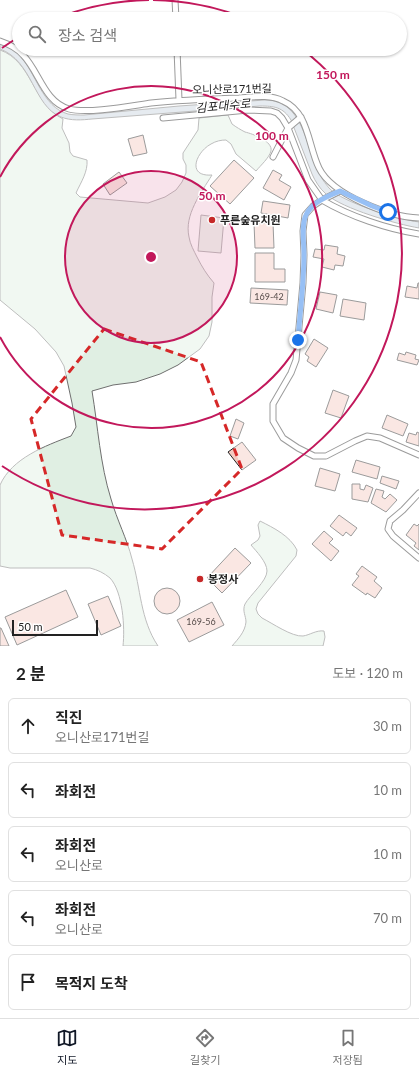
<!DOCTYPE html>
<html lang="ko">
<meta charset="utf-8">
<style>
:root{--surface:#fff;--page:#f6f6f6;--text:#222;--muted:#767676;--line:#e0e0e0;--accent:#111827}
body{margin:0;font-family:Lato,"Noto Sans KR",sans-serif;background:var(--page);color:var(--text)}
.scale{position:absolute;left:12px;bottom:10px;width:86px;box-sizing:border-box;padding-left:4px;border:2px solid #222;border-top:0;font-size:11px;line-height:14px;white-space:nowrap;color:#222;-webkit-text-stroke:3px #fff;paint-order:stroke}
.stop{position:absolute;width:12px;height:12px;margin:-9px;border:3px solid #1a73e8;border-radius:50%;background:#fff}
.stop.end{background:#1a73e8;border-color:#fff;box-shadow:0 1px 4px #0008}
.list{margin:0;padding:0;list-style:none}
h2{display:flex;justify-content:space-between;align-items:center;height:52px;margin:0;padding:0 16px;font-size:17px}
h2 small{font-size:13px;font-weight:400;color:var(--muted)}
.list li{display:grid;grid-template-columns:26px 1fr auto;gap:12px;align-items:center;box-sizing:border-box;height:56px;margin:0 8px 8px;padding:0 8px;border:1px solid var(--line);border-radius:6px}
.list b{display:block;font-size:15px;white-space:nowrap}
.list p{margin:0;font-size:13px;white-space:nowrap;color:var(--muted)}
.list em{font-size:13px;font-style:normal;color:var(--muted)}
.icon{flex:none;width:22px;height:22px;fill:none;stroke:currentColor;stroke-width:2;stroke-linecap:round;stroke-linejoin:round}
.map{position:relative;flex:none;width:419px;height:646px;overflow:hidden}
.search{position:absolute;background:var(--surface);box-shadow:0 1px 3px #0004;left:12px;right:12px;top:12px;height:44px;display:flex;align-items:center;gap:10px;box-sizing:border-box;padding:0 14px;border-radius:22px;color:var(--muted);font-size:15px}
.sheet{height:372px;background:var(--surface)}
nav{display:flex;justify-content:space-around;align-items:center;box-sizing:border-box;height:56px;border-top:1px solid var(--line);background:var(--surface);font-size:11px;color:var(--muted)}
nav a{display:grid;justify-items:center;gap:2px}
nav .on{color:var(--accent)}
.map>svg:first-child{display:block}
.green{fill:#e0efe3;stroke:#6f6f6f}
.water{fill:#c7d3dd;stroke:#6f6f6f}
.building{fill:#f3c9c0;stroke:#222}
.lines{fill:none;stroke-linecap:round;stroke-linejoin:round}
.lane-casing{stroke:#222;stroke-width:7}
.lane{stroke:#fff;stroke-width:5}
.route{stroke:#1a73e8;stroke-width:5}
.marked{fill:none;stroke:#d62828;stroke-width:3;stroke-dasharray:8 5;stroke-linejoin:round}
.ring{fill:none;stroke:#c2185b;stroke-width:2}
.poi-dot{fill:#c62828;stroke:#fff;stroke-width:1.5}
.labels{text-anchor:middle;stroke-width:3;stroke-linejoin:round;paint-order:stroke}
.number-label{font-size:9px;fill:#564c4a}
.street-label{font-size:11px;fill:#222;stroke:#fff}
.poi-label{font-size:11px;font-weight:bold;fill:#222;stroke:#fff;text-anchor:start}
.water-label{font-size:12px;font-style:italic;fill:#222;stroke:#fff}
.centre{fill:#c2185b;stroke:#fff;stroke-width:2}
.ring-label{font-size:12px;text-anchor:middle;font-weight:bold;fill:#c2185b;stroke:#fff;stroke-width:3;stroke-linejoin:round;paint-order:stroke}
</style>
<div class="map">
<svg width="419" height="646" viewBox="0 0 419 646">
<rect width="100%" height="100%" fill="#fff"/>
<path class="green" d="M0,50C32,61 33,104 63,119L62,128L69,143L70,152L73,156L87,160C88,172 81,182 76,193L80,197L148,203L165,197L176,190L182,182L186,173V165L183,159V153L198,130L199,118L228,115L232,124C236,127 241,130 245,132C253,134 273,141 271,151C269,158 261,165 256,171L236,154L231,144L226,140C221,140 216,141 211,144C196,152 186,177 212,175C201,193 184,215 189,237C190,244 194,251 197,257C202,267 207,275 214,283L212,297V322L209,336L200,349L178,365L160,374L136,382L113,385L92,391C98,427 100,464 111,499C117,520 127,539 132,559C141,589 140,619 158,646H123C125,628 123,592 110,578C104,573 98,570 90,568H10L0,566V485C12,458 45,446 71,436L76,427L72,403L64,366L56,352L35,329L0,300Z
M201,215L224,218L221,253L198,251Z
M260,521C274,528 290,536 297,550L296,556L258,603L256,609L258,614L262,618C272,623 292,637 303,636C310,635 316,630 324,631L325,637L323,646H232C238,639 245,632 246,622C246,616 242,611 245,604C250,595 267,581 267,571C267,562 256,551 251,545L258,540L260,536L258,525Z"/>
<path class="water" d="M0,44C7,46 14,49 19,55C36,72 42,107 68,114C73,115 79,115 84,115L179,106L265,100C310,100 304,161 329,188C343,203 398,219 419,222V228C396,224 343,209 326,194C320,189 315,181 312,174L291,120C283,107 274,106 260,106L92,119C82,120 71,121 61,117C33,106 33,61 0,49Z"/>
<path class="building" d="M143,135L147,153L133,156L128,139Z
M234,160L254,178L230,204L210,186Z
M273,170L282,175L279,180L291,187L284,200L263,188Z
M119,172L127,183L110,195L103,184Z
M263,201L290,205L288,218L261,213Z
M254,223H273L274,248H255Z
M325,245L338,247L337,254L345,256L343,266L335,265L334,270L322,267L324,259L313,257L315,249L324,250Z
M255,253H274V269H285V282H255Z
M418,283H419V299L405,297L407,286L417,288Z
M251,288L288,290L287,305L250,303Z
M320,292L337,295L333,313L316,309Z
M343,299L366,303L364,320L340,316Z
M314,339L328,348L316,367L307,361L309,357L305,354Z
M406,352L416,355L415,359L419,360L417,365L397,360L399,353L405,355Z
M333,390L349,396L341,418L325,413Z
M387,415L408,424L403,436L382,428Z
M236,419L244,423L238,439L230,436Z
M417,432L419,433V446L406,442L409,433L416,435Z
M242,442L256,460L242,470L228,452Z
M356,460L380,467L377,479L352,472Z
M320,468L340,474L335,491L315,486Z
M382,476L399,481L396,489L380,483Z
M352,484H360V489L364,490L366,485L373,488L368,502L352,499Z
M376,489L384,491L382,497L385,499L390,494L397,500L386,512L371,503Z
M339,515L357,528L351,536L346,532L343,536L330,526Z
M414,524L417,526L419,524V550L414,546L416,543L406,535Z
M324,531L333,539L329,543L339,551L331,561L312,544Z
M235,548L251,563L222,593L207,578Z
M362,566L377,577L374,581L382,588L375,598L367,593L366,595L352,585L359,576L356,574Z
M154 601a13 13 0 1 1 26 0a13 13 0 1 1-26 0Z
M66,590L78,617L17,645L5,617Z
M108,596L121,626L101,635L88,604Z
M212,602L224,625L189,642L177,620Z
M0,628H1L9,646H0Z"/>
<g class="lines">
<g class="lane-casing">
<path id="lane" d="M175,0L176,19
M0,41C9,44 17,48 23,55C39,71 44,102 69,109C88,114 130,106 151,103C180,100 209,99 239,98C253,97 270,94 283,101C309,112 308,146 319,168C332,195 390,217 419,218
M177,49L179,100
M163,118L248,110L271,111L277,113L282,118L288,128L308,180L322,200L340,191
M273,157L288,128L301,117
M419,234C387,229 349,216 322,200L313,206L305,215L303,231L304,255L303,283L296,360L291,373L273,404V421L283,438L298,448L314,456H326L355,441L367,436L380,438L419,455
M419,493L403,510L390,521L388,529L393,536L419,558"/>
</g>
<use href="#lane" class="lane"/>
</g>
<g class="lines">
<path class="route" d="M298,340C300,311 304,283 304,254C304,243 301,225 306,215C312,202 328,196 340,191L372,206L388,212"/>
</g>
<path d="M0 0H419V646H0ZM104,329L201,362L242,469L162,549L62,535L31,419Z" fill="#fff" fill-opacity=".55" fill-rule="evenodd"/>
<path class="marked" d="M104,329L201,362L242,469L162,549L62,535L31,419Z"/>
<circle cx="151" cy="257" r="86" fill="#c2185b" fill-opacity=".12"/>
<g class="ring">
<circle cx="151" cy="257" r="86"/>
<path d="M0 177A171 171 0 1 1 0 337"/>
<path d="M2 48A257 257 0 0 1 19 37M55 19A257 257 0 0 1 149 0M153 0A257 257 0 0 1 247 19M302 49A257 257 0 0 1 2 466"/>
</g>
<g class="poi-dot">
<circle cx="212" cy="220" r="4"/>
<circle cx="200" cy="579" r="4"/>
</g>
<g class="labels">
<g class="number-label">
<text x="269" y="300">169-42</text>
<text x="201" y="625">169-56</text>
</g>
<g class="street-label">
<text transform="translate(232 89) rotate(-1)" y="4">오니산로171번길</text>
</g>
<g class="poi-label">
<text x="220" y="224">푸른숲유치원</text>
<text x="208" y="583">봉정사</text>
</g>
<g class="water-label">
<text transform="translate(223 106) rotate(-5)" y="4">김포대수로</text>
</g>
</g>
<circle cx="151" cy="257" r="6" class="centre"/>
<g class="ring-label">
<text x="333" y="79">150 m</text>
<text x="272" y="140">100 m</text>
<text x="212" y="200">50 m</text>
</g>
</svg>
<div class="scale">50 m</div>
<div class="stop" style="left:388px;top:212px"></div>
<div class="stop end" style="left:298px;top:340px"></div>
<div class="search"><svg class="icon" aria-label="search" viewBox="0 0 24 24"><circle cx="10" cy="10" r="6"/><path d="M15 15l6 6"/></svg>장소 검색</div>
</div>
<section class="sheet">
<h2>2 분<small>도보 · 120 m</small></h2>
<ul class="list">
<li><svg class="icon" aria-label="ahead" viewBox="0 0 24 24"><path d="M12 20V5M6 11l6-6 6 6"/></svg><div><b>직진</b><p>오니산로171번길</p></div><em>30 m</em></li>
<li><svg class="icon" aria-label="left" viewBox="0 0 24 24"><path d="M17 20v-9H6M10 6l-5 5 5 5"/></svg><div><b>좌회전</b></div><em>10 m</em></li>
<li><svg class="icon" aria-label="left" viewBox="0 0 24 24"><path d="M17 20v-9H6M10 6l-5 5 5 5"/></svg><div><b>좌회전</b><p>오니산로</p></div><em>10 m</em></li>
<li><svg class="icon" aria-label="left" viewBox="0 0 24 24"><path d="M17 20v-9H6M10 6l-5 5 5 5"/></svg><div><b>좌회전</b><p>오니산로</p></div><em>70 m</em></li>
<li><svg class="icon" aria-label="arrive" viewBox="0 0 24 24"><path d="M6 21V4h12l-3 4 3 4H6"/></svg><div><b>목적지 도착</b></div></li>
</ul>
</section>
<nav>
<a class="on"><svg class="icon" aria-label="map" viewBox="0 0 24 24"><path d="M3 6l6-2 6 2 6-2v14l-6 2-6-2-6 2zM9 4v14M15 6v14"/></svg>지도</a>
<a><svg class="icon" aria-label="directions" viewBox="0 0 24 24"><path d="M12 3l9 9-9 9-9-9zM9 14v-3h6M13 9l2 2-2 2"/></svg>길찾기</a>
<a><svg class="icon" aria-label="saved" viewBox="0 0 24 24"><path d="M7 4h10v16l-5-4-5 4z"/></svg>저장됨</a>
</nav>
